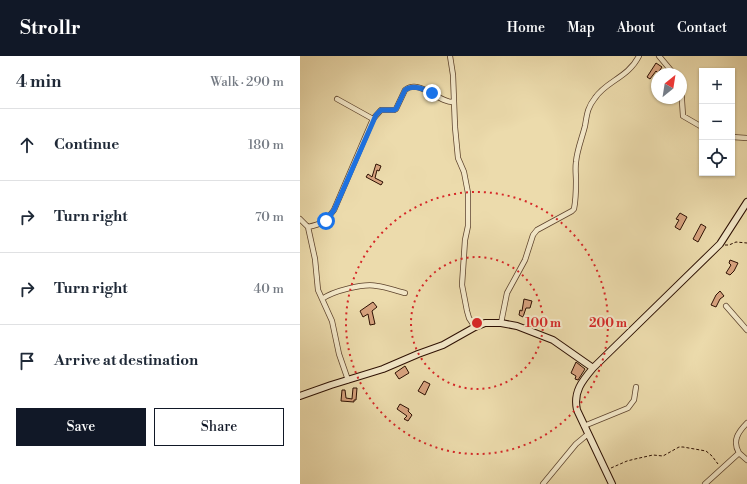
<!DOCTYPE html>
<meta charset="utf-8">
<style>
:root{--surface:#fff;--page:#f6f6f7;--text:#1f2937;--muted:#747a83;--line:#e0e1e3;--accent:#111827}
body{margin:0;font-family:"Libre Bodoni",serif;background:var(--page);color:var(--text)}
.controls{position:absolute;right:12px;top:12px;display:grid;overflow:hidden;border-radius:0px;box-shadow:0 1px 3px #0004}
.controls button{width:36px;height:36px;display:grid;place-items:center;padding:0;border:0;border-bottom:1px solid var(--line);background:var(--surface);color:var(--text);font:20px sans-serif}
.compass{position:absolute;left:351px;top:12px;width:36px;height:36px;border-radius:50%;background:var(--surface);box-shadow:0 1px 3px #0004;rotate:30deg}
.stop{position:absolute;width:12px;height:12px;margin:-9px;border:3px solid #1a73e8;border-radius:50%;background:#fff}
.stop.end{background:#1a73e8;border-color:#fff;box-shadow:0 1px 4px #0008}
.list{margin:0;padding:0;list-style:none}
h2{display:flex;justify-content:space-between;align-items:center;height:52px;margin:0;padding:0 16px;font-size:17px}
h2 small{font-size:13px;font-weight:400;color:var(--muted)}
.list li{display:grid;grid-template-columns:26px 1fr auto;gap:12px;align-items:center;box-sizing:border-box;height:72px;padding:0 16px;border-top:1px solid var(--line)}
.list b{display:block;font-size:15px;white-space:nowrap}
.list em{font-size:13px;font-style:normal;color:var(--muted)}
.actions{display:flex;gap:8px;padding:12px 16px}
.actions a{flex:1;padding:9px 0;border:1px solid var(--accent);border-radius:0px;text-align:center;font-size:14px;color:var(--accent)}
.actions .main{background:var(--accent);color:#fff}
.icon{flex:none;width:22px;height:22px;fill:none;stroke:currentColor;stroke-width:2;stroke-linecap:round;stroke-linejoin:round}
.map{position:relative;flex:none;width:447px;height:428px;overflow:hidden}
header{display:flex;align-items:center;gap:24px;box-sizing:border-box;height:56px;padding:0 20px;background:var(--accent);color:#fff}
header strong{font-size:19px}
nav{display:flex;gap:22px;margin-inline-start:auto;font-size:14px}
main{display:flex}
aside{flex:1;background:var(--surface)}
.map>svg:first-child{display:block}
.building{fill:#d8a37f;stroke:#2c0f02}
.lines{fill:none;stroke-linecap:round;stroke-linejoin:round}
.street-casing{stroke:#5c422c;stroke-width:6}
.secondary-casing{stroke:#2c0f02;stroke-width:8}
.path{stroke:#2c0f02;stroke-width:1;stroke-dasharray:3 2;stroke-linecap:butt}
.street{stroke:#f3e8c9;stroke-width:4.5}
.secondary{stroke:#f3e8c9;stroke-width:6}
.route{stroke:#1a73e8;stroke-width:5}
.ring{fill:none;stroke:#d62828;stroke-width:2;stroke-dasharray:2 4}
.centre{fill:#d62828;stroke:#f3e8c9;stroke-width:2}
.ring-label{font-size:12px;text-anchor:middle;font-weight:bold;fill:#d62828;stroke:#f3e8c9;stroke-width:4;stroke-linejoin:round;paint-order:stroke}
</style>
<header>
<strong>Strollr</strong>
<nav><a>Home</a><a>Map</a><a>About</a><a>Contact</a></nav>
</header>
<main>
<aside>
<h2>4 min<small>Walk · 290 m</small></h2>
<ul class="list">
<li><svg class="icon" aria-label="ahead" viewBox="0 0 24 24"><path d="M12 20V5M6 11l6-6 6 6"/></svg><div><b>Continue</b></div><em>180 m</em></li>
<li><svg class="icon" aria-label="right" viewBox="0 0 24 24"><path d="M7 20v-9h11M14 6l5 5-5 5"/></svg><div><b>Turn right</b></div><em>70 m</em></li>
<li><svg class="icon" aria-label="right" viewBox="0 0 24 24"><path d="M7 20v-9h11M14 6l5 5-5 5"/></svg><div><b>Turn right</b></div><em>40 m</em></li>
<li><svg class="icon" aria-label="arrive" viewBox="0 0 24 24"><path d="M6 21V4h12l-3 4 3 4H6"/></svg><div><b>Arrive at destination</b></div></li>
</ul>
<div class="actions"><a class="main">Save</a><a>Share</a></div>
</aside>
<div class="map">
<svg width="447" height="428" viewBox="0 0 447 428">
<rect width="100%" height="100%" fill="#ecdbac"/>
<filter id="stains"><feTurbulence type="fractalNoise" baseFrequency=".005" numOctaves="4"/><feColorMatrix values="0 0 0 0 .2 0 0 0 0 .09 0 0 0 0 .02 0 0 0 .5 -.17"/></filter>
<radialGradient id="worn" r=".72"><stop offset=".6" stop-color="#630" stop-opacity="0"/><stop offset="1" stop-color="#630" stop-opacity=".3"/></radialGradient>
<path class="building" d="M356,7L362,11L358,17L356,15L350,23L347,21Z
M76,108L81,110L79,115L77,114L75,122L83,126L81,129L66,121L68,118L72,121Z
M380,157L387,161L380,174L375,171L379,164L376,163Z
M401,168L406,171L398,186L393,183Z
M430,204L438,207L434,215L430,219L426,217L431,209L429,207Z
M420,235L424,240L420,243L416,251L411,249L416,239Z
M224,243L232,245L230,252H226L223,261L219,259L220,254L222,255Z
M73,246L77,251L72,255L75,268L70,269L68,258L63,261L60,255Z
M276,306L285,313L278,324L275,323L276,320L271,317Z
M105,310L109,317L99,323L95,317Z
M124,325L130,328L125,339L118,335Z
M53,332H57L56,344H54V346L41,345L42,334H45L46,342L52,343Z
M100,348L109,353L108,355L112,359L108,365L104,363L107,360L97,353Z"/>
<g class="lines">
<g class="street-casing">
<path id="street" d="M150,0L153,19L155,71L158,102L164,116L168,137V170L165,184L162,229L167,255L169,262L175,271
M359,0L374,18
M381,30L383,60L402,71
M37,43L73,63L81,54H94L96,53L105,34C120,22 140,48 154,46
M432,81L447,82
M0,163L8,171L15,203L18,234L32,265L39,298L48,324
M8,171C22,168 25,166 34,154L73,63
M22,243C33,235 64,227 77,230C87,231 96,235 105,237
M426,250L447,274
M201,267L207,237L225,204L233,179L237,174L272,155L274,153C276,143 276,134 276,125C276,119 275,113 276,106C277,94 282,82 285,70C287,59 287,52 295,42C306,25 328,22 339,0
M284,370L328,352L334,344L336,331
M439,397L447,404
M243,428L276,388L288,378
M405,428L439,397C432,385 438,376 447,367"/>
</g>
<g class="secondary-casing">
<path id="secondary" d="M0,340L31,329L83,313L118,298L143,289L175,271L185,267H201L217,270L253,284L293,312
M312,428L277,354C273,336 282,325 293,312L420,188L447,146"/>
</g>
<path class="path" d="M425,189H429L436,186L447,187
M311,412L327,405L335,403L353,399L363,400L379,391H383L406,395L412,400L418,408"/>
<use href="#street" class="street"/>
<use href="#secondary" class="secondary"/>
</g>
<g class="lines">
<path class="route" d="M26,165L34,154L43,134L76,59L81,54H94L96,53L105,34C113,28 124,33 132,37"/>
</g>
<g class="ring">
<circle cx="177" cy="267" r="66"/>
<circle cx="177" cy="267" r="131"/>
</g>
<circle cx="177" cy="267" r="6" class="centre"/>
<g class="ring-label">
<text x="243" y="271">100 m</text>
<text x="308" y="271">200 m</text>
</g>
<rect width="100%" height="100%" filter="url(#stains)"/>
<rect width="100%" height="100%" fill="url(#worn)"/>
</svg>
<div class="controls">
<button>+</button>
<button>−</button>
<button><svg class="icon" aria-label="locate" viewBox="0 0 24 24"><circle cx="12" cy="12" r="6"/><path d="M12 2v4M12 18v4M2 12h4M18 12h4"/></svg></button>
</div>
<svg class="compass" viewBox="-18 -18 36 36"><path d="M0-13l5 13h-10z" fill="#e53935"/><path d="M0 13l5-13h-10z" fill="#747a83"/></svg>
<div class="stop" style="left:26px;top:165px"></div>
<div class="stop end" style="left:132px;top:37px"></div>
</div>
</main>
